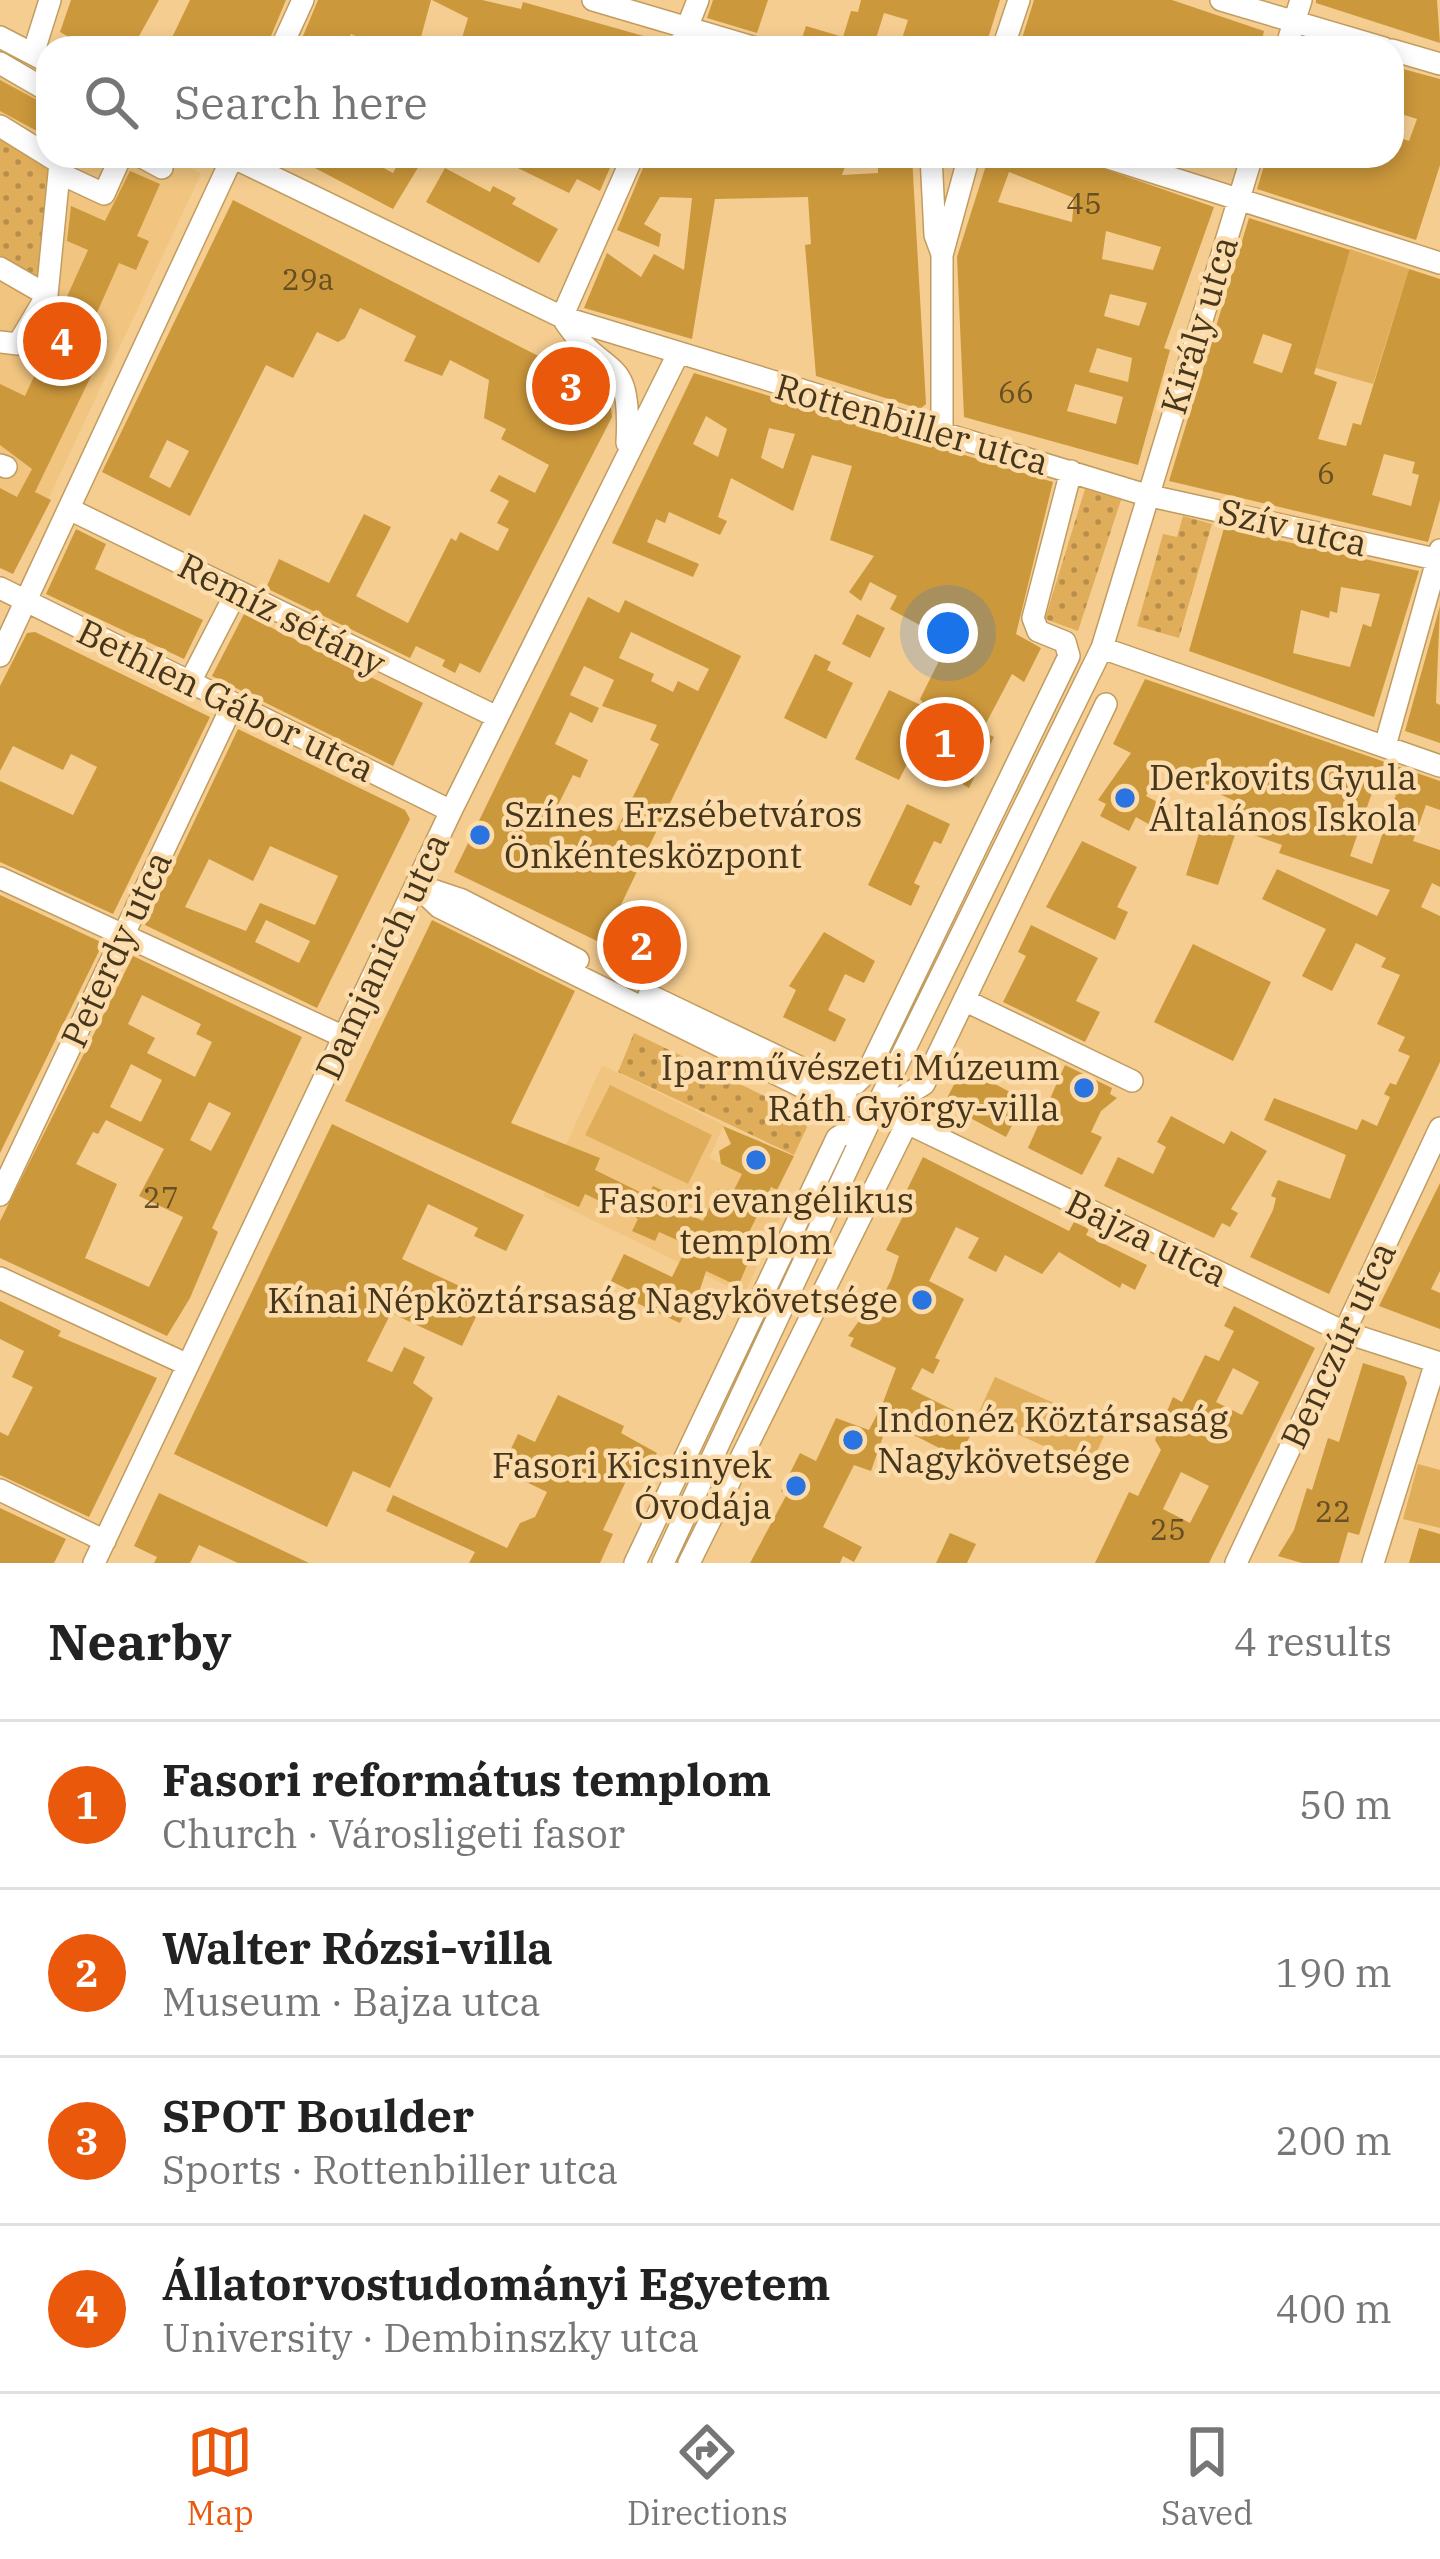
<!DOCTYPE html>
<meta charset="utf-8">
<style>
:root{--surface:#fff;--page:#f2f2f2;--text:#222;--muted:#767676;--line:#e0e0e0;--accent:#ea580c}
body{margin:0;font-family:"IBM Plex Serif",serif;background:var(--page);color:var(--text)}
.you{position:absolute;left:948px;top:633px;width:42px;height:42px;margin:-30px;border:9px solid #fff;border-radius:50%;background:#1a73e8;box-shadow:0 0 0 18px #1a73e833}
.badge{display:grid;place-items:center;width:78px;height:78px;border-radius:50%;background:var(--accent);color:#fff;font-size:39px;font-weight:700}
.pin{position:absolute;translate:-50% -50%;border:6px solid #fff;box-shadow:0 3px 12px #0006}
.list{margin:0;padding:0;list-style:none}
h2{display:flex;justify-content:space-between;align-items:center;height:156px;margin:0;padding:0 48px;font-size:51px}
h2 small{font-size:39px;font-weight:400;color:var(--muted)}
.list li{display:grid;grid-template-columns:78px 1fr auto;gap:36px;align-items:center;box-sizing:border-box;height:168px;padding:0 48px;border-top:3px solid var(--line)}
.list b{display:block;font-size:45px;white-space:nowrap}
.list p{margin:0;font-size:39px;white-space:nowrap;color:var(--muted)}
.list em{font-size:39px;font-style:normal;color:var(--muted)}
.icon{flex:none;width:66px;height:66px;fill:none;stroke:currentColor;stroke-width:2;stroke-linecap:round;stroke-linejoin:round}
.map{position:relative;flex:none;width:1440px;height:1563px;overflow:hidden}
.search{position:absolute;background:var(--surface);box-shadow:0 6px 18px #0003;left:36px;right:36px;top:36px;height:132px;display:flex;align-items:center;gap:30px;box-sizing:border-box;padding:0 42px;border-radius:36px;color:var(--muted);font-size:45px}
.sheet{height:828px;background:var(--surface)}
nav{display:flex;justify-content:space-around;align-items:center;box-sizing:border-box;height:168px;border-top:3px solid var(--line);background:var(--surface);font-size:33px;color:var(--muted)}
nav a{display:grid;justify-items:center;gap:6px}
nav .on{color:var(--accent)}
.map>svg:first-child{display:block}
.built{fill:#f1c580}
.park{fill:url(#park-dots)}
.garden{fill:#e0ae5b}
.building{fill:#cc983c;fill-rule:evenodd}
.lines{fill:none;stroke-linecap:round;stroke-linejoin:round}
.minor-casing{stroke:#c19c5f;stroke-width:24}
.minor{stroke:#fff;stroke-width:21}
.poi-dot{fill:#2974e0;stroke:#fcdcab;stroke-width:4.5}
.labels{text-anchor:middle;stroke-width:9;stroke-linejoin:round;paint-order:stroke}
.number-label{font-size:30px;fill:#674e24}
.street-label{font-size:36px;fill:#45361c;stroke:#fcdcab}
.poi-label{font-size:36px;fill:#45361c;stroke:#fcdcab;text-anchor:start}
</style>
<div class="map">
<svg width="1440" height="1563" viewBox="0 0 1440 1563">
<defs>
<pattern id="park-dots" width="8" height="8" patternUnits="userSpaceOnUse" patternTransform="scale(3)"><rect width="8" height="8" fill="#e0ae5b"/><path d="M2 2h.1M6 6h.1" fill="none" stroke="#b78e4a" stroke-width="1.8" stroke-linecap="round"/></pattern>
</defs>
<rect width="100%" height="100%" fill="#f5cd90"/>
<path class="built" d="M0,60L48,87V156H169L201,174L13,574L0,568Z
M602,1065L724,1125L709,1158L790,1197L744,1294L543,1196Z"/>
<path class="park" d="M0,126L60,163L47,295L0,268Z
M1085,489L1121,500L1078,631L1045,619Z
M1183,516L1212,524L1179,638L1137,626L1163,534L1177,537Z
M634,1033L800,1113L807,1127L794,1155L618,1072Z"/>
<path class="garden" d="M1350,249L1409,269L1373,384L1316,368Z
M610,1085L712,1135L688,1184L585,1135Z
M995,1377L1108,1427L1090,1467L977,1416Z
M1418,1464L1440,1470V1528L1403,1519Z"/>
<path class="building" d="M71,0H159L138,38L155,48H88L60,32Z
M190,0H286L266,48H167Z
M318,0H431L418,48H384L351,34L346,46L298,48Z
M432,0H482L521,9L523,2L665,42L664,48H459L468,18Z
M713,0H768L757,33L707,18Z
M861,0H1000L985,48H899L908,20L884,13L873,48H799L806,26L843,37L851,11L858,12Z
M1034,0H1172L1264,31L1260,48H1226L1184,37L1181,48H1019Z
M1316,0H1437L1440,43L1316,3Z
M1392,66L1440,79V165L1416,240L1257,189L1267,156H1392V135L1409,141L1417,119L1392,111Z
M0,80L48,106V137L0,111Z
M292,156H371L369,160L393,173L402,156H425L393,209Z
M493,156H615L600,191L577,179L569,193Z
M648,156H849L842,175L878,173V156H912L926,404L920,409L816,376L805,245L811,244L808,197L715,199L692,339L584,308L607,253L641,277L654,254L684,270L692,198L660,197L644,224L661,234L659,247L617,230Z
M989,156H1067L1214,207L1164,348L1170,350L1138,465L964,417L957,257ZM1009,172L1074,198L1072,222L998,202ZM1106,231L1161,247L1153,270L1102,259ZM1110,294L1147,303L1139,326L1104,316ZM1097,348L1132,358L1128,382L1089,372ZM1075,384L1123,397L1116,424L1067,411Z
M445,168L490,192L493,186L516,198L512,204L558,229L539,263L426,202Z
M130,171L160,184L137,236L149,241L136,270L119,263L95,317L65,301L88,250L67,241L71,206L105,221Z
M233,200L609,392L612,417L480,673L460,663L455,673L442,666L445,660L416,646L410,658L266,588L279,559L329,583L364,514L391,527L356,596L408,623L451,538L456,541L460,532L498,551L509,529L497,523L509,501L490,491L499,475L535,493L549,465L501,439L506,429L484,418L489,380L450,360L442,376L404,361L416,336L360,308L345,338L338,342L317,332L293,378L266,365L190,516L102,472ZM167,440L189,451L170,488L149,477Z
M1249,218L1350,250L1314,374L1337,382L1318,439L1346,446L1353,423L1361,425L1409,269L1440,279V500L1428,542L1169,481ZM1263,334L1292,344L1282,373L1253,363ZM1384,454L1415,462L1412,473L1419,475L1411,506L1372,495Z
M86,331L108,341L35,492L51,500L13,574L0,568V488L17,497L32,469L0,445V384L25,396L42,359L60,367L74,338Z
M694,373L1053,482L1016,634L1041,648L1024,682L1012,674L982,731L994,737L969,788L912,754L899,780L855,759L889,690L927,708L920,699L949,641L890,609L897,596L870,582L861,601L849,592L874,556L830,540L852,466L812,455L793,511L731,478L718,517L727,521L720,535L669,512L665,523L656,519L647,542L699,564L693,577L612,543ZM706,416L727,429L718,457L693,444ZM769,428L795,434L783,469L761,458Z
M1224,528L1419,571L1374,717L1189,651ZM1341,587L1380,594L1371,627L1363,624L1350,667L1293,653L1301,610L1329,618L1330,611L1337,613Z
M76,529L106,544L95,569L203,620L184,659L46,594Z
M588,597L619,613L625,600L741,656L616,915L666,939L653,968L454,872ZM631,632L709,669L698,691L678,681L673,692L651,681L654,674L619,658ZM584,666L614,680L602,706L657,725L650,740L659,744L616,831L558,805L573,775L580,778L588,760L555,744L570,712L592,723L599,708L570,695Z
M1440,606L1436,703L1440,705V743L1405,731Z
M244,614L423,703L393,766L212,676Z
M857,614L885,628L870,658L842,644Z
M35,632L210,717L113,914L0,862V781L73,815L97,767L71,754L63,770L13,746L0,771V686L27,633Z
M815,654L831,662L827,670L853,683L826,739L784,718Z
M1145,679L1440,781V810L1426,805L1413,841L1440,850V887L1432,883L1421,907L1440,916V1062L1329,1294L1250,1257L1273,1210L1276,1198L1271,1196L1278,1180L1330,1199L1346,1155L1264,1120L1274,1098L1357,1130L1362,1119L1377,1126L1390,1097L1384,1094L1390,1083L1396,1085L1410,1056L1398,1051L1405,1037L1377,1024L1400,975L1381,967L1386,958L1356,943L1332,991L1302,976L1326,929L1262,899L1277,869L1377,916L1390,890L1279,853L1282,845L1231,827L1239,803L1161,767L1146,796L1163,805L1152,826L1136,817L1129,831L1100,816L1106,804L1098,800L1131,753L1113,744ZM1374,787L1396,795L1372,864L1350,856Z
M238,729L405,810L410,819L317,1008L145,925ZM270,846L338,876L315,925L260,903L246,931L185,907L209,859L253,881ZM266,920L310,941L299,963L255,942Z
M907,804L950,824L941,844L934,841L914,883L920,886L911,906L868,885Z
M1202,824L1235,835L1218,885L1186,875Z
M1082,841L1137,867L1117,907L1128,912L1115,940L1046,907Z
M0,895L103,943L0,1153Z
M432,920L575,991L511,1123L600,1158L595,1170L648,1196L653,1186L684,1200L679,1210L703,1221L718,1189L731,1196L742,1174L721,1164L719,1151L731,1144L723,1126L794,1156L777,1190L771,1187L741,1249L752,1254L738,1286L706,1271L691,1317L684,1314L680,1323L626,1298L629,1290L611,1281L624,1254L672,1277L688,1245L659,1232L655,1241L632,1231L638,1219L585,1194L579,1207L345,1101Z
M1031,925L1098,958L1076,1001L1100,1012L1085,1042L1003,1002L1026,956L1018,952Z
M824,932L875,961L864,983L845,974L828,1010L846,1019L835,1042L783,1017L796,990L789,986Z
M1193,944L1271,982L1233,1061L1154,1022Z
M133,956L302,1037L212,1228L218,1232L190,1298L167,1336L0,1258V1221ZM142,995L201,1024L196,1034L212,1042L195,1077L147,1053L155,1038L128,1024ZM131,1064L162,1080L141,1122L110,1107ZM209,1102L231,1113L211,1151L190,1140ZM106,1120L164,1149L139,1196L183,1217L149,1287L85,1258L117,1184L76,1164L93,1132L98,1134Z
M1065,1065L1112,1088L1110,1094L1117,1098L1101,1111L1091,1132L1102,1137L1082,1175L1028,1148Z
M963,1067L1025,1100L1006,1137L944,1104Z
M1171,1116L1224,1144L1231,1131L1267,1151L1231,1209L1238,1213L1230,1227L1222,1223L1214,1238L1104,1186L1118,1157L1153,1174L1166,1147L1157,1142Z
M332,1124L524,1215L506,1251L474,1236L478,1228L428,1204L402,1259L485,1298L462,1346L391,1313L367,1361L392,1372L404,1347L425,1357L413,1383L433,1398L390,1488L353,1471L327,1527L174,1454Z
M923,1157L1069,1231L1074,1222L1089,1229L1086,1235L1147,1265L1135,1290L1122,1283L1120,1288L1059,1252L1042,1274L1005,1255L996,1272L968,1258L979,1238L956,1227L929,1281L964,1299L935,1358L940,1360L933,1374L922,1368L911,1389L977,1422L959,1458L888,1422L871,1471L854,1465L823,1527L862,1547L854,1562L843,1556L840,1563H750L787,1494L781,1491L800,1453L816,1461L836,1418L869,1430L882,1405L896,1368L850,1346L854,1338L848,1336L867,1310L874,1314L891,1280L899,1256L886,1250L909,1204L902,1200Z
M1440,1183V1271L1431,1289L1440,1293V1329L1379,1306Z
M0,1301L61,1331L58,1336L157,1378L89,1517L0,1475V1432L8,1436L33,1387L12,1377L24,1351L0,1339Z
M1234,1306L1315,1348L1209,1563H1095L1129,1492L1138,1496L1161,1450L1155,1440L1173,1397L1182,1402L1205,1355L1219,1361L1234,1331L1224,1326ZM1233,1368L1259,1382L1242,1415L1216,1402ZM1181,1472L1209,1486L1190,1523L1163,1509Z
M1363,1363L1404,1376L1407,1383L1359,1535L1348,1532L1339,1563H1302L1278,1556L1294,1530L1307,1488L1312,1490L1328,1438L1339,1442Z
M558,1395L624,1426L621,1433L657,1453L647,1471L634,1464L603,1530L613,1534L600,1563H469L475,1552L386,1511L393,1495L507,1548L520,1523L535,1517L547,1492L501,1470L518,1434L535,1442Z
M159,1493L239,1530L309,1563H238L199,1545L190,1563H154L157,1557L134,1546Z
M0,1508L66,1539L54,1563H0Z
M1419,1528L1440,1534V1563H1409Z
M950,1533L976,1544L967,1563H936Z"/>
<g class="lines">
<g class="minor-casing">
<path id="minor" d="M593,0L756,48
M1221,0L1384,48
M0,37L48,62
M281,48L303,0
M679,48L698,0
M1003,48L1019,0
M1286,48L1301,0
M1392,50L1440,64
M33,54L50,0
M0,63L48,91
M0,126L60,163L63,156
M140,156L162,168
M230,156L562,317L1146,495L1440,560
M931,156L935,235L942,254
M1102,156L1440,263
M59,173L104,194L121,156
M0,268L47,295
M43,306L74,323
M562,317L633,156
M562,317C605,384 632,348 627,443
M0,342L18,344L47,295L60,163
M942,435V255L969,156
M0,465L6,467
M69,509L497,717
M0,588L451,811
M1102,648L1440,766
M0,656L233,156
M190,682L237,591
M1385,746L1440,550
M0,878L344,1037
M416,885L439,907L825,1098L907,1123L1344,1332L1440,1363
M417,885L462,900L578,960
M649,995L841,1087L846,1094
M966,1001L1132,1081
M841,1087L856,1083L868,1071L1069,656L1065,642L1038,631L1033,618L1071,471
M0,1195L233,704
M0,1278L188,1365
M0,1490L105,1541
M94,1563L451,811L678,354
M635,1563L837,1138L924,1084L1106,704
M663,1563L872,1116L1102,648L1252,156
M689,1563L907,1123
M1236,1563L1440,1128
M1373,1563L1436,1362"/>
</g>
<use href="#minor" class="minor"/>
</g>
<g class="poi-dot">
<circle cx="1125" cy="798" r="12"/>
<circle cx="480" cy="835" r="12"/>
<circle cx="1084" cy="1088" r="12"/>
<circle cx="756" cy="1160" r="12"/>
<circle cx="922" cy="1300" r="12"/>
<circle cx="853" cy="1440" r="12"/>
<circle cx="796" cy="1486" r="12"/>
</g>
<g class="labels">
<g class="number-label">
<text x="1084" y="214">45</text>
<text x="308" y="290">29a</text>
<text x="1016" y="403">66</text>
<text x="1326" y="484">6</text>
<text x="161" y="1208">27</text>
<text x="1333" y="1522">22</text>
<text x="1168" y="1540">25</text>
</g>
<g class="street-label">
<text transform="translate(1199 325) rotate(-73)" y="13">Király utca</text>
<text transform="translate(912 424) rotate(16)" y="13">Rottenbiller utca</text>
<text transform="translate(1293 527) rotate(13)" y="13">Szív utca</text>
<text transform="translate(282 614) rotate(27)" y="13">Remíz sétány</text>
<text transform="translate(226 700) rotate(26)" y="13">Bethlen Gábor utca</text>
<text transform="translate(116 949) rotate(-65)" y="13">Peterdy utca</text>
<text transform="translate(382 956) rotate(-65)" y="13">Damjanich utca</text>
<text transform="translate(1147 1238) rotate(26)" y="13">Bajza utca</text>
<text transform="translate(1338 1345) rotate(-65)" y="13">Benczúr utca</text>
</g>
<g class="poi-label">
<text x="1149" y="790">Derkovits Gyula<tspan x="1149" dy="41">Általános Iskola</tspan></text>
<text x="504" y="827">Színes Erzsébetváros<tspan x="504" dy="41">Önkéntesközpont</tspan></text>
<text x="1060" y="1080" text-anchor="end">Iparművészeti Múzeum<tspan x="1060" dy="41">Ráth György-villa</tspan></text>
<text x="756" y="1213" text-anchor="middle">Fasori evangélikus<tspan x="756" dy="41">templom</tspan></text>
<text x="898" y="1313" text-anchor="end">Kínai Népköztársaság Nagykövetsége</text>
<text x="877" y="1432">Indonéz Köztársaság<tspan x="877" dy="41">Nagykövetsége</tspan></text>
<text x="772" y="1478" text-anchor="end">Fasori Kicsinyek<tspan x="772" dy="41">Óvodája</tspan></text>
</g>
</g>
</svg>
<div class="you"></div>
<div class="pin badge" style="left:945px;top:742px">1</div>
<div class="pin badge" style="left:642px;top:945px">2</div>
<div class="pin badge" style="left:571px;top:386px">3</div>
<div class="pin badge" style="left:62px;top:341px">4</div>
<div class="search"><svg class="icon" aria-label="search" viewBox="0 0 24 24"><circle cx="10" cy="10" r="6"/><path d="M15 15l6 6"/></svg>Search here</div>
</div>
<section class="sheet">
<h2>Nearby<small>4 results</small></h2>
<ul class="list">
<li><span class="badge">1</span><div><b>Fasori református templom</b><p>Church · Városligeti fasor</p></div><em>50 m</em></li>
<li><span class="badge">2</span><div><b>Walter Rózsi-villa</b><p>Museum · Bajza utca</p></div><em>190 m</em></li>
<li><span class="badge">3</span><div><b>SPOT Boulder</b><p>Sports · Rottenbiller utca</p></div><em>200 m</em></li>
<li><span class="badge">4</span><div><b>Állatorvostudományi Egyetem</b><p>University · Dembinszky utca</p></div><em>400 m</em></li>
</ul>
</section>
<nav>
<a class="on"><svg class="icon" aria-label="map" viewBox="0 0 24 24"><path d="M3 6l6-2 6 2 6-2v14l-6 2-6-2-6 2zM9 4v14M15 6v14"/></svg>Map</a>
<a><svg class="icon" aria-label="directions" viewBox="0 0 24 24"><path d="M12 3l9 9-9 9-9-9zM9 14v-3h6M13 9l2 2-2 2"/></svg>Directions</a>
<a><svg class="icon" aria-label="saved" viewBox="0 0 24 24"><path d="M7 4h10v16l-5-4-5 4z"/></svg>Saved</a>
</nav>
